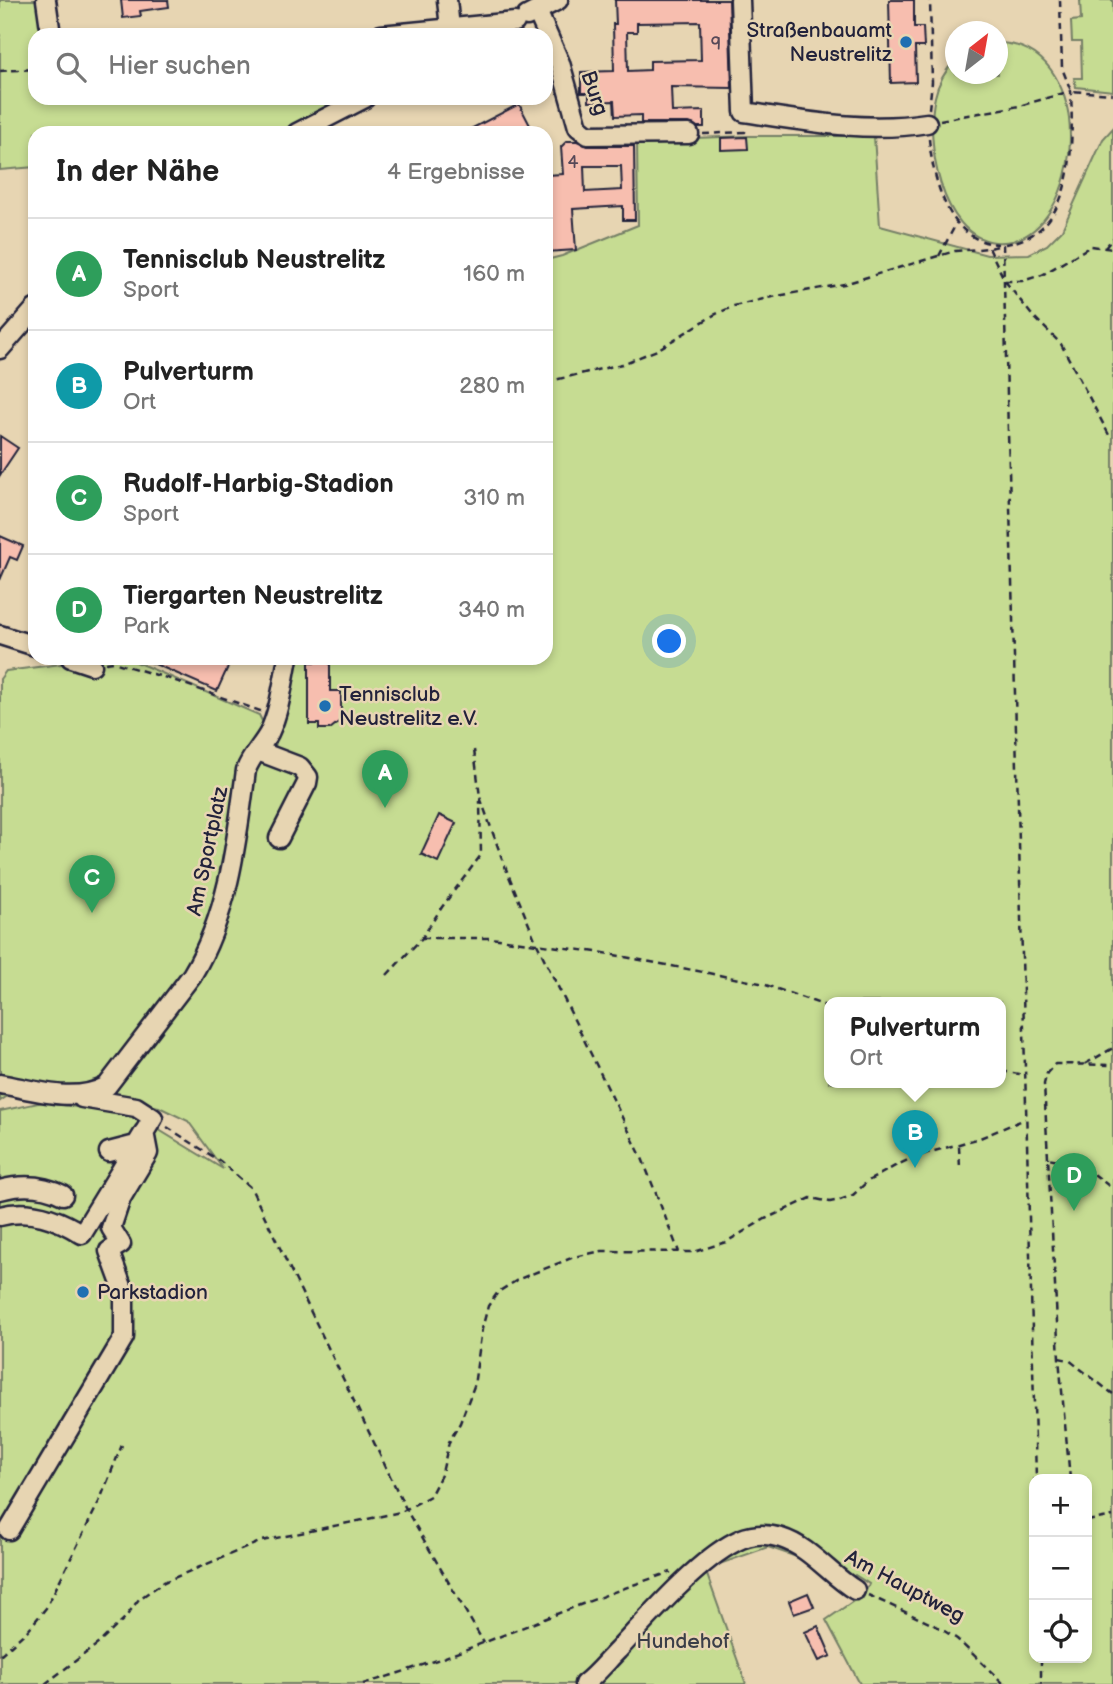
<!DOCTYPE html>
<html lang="de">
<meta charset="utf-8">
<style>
:root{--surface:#fff;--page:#f6f6f6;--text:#222;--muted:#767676;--line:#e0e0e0;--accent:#1f6fb2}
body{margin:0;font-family:"Balsamiq Sans",sans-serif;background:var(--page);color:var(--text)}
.controls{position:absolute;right:21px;bottom:21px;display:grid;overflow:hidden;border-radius:14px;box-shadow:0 4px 10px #0003}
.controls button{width:63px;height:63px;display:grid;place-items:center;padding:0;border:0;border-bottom:2px solid var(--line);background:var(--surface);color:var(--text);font:35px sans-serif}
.compass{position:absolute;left:945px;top:21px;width:63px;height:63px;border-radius:50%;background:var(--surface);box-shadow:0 4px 10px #0003;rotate:31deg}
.you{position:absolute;left:670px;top:642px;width:24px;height:24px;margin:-18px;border:5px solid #fff;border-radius:50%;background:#1a73e8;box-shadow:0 0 0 10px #1a73e833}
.badge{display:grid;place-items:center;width:46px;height:46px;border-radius:50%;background:var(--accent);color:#fff;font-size:23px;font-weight:700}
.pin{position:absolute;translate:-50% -58px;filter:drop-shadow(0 2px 4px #0008)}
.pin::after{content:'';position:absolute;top:37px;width:24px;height:21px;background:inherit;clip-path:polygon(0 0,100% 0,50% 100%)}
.popup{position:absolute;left:824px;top:997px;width:182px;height:91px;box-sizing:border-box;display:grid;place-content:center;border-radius:14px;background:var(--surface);filter:drop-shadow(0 2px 5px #0005);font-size:23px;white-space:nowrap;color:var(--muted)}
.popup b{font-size:26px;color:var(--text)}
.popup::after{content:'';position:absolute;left:50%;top:100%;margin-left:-14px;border:14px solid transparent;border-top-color:var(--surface)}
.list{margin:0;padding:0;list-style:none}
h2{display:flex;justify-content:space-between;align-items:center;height:91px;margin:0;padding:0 28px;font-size:30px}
h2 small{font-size:23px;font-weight:400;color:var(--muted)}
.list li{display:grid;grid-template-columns:46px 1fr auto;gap:21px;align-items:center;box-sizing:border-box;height:112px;padding:0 28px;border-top:2px solid var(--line)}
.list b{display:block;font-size:26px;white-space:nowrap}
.list p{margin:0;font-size:23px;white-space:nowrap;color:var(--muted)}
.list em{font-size:23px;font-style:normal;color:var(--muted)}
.icon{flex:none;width:38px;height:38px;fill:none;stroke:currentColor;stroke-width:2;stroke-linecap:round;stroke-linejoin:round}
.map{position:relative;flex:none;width:1113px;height:1684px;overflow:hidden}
.search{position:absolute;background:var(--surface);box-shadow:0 4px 10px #0003;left:28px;top:28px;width:525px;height:77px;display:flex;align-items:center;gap:18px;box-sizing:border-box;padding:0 24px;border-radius:21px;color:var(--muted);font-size:26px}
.panel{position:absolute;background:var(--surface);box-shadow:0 4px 10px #0003;left:28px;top:126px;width:525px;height:539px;border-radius:21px}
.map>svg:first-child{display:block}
.green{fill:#c6dc92;stroke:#747f66;stroke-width:2;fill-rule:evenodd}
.building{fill:#f7beaf;stroke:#22223b;stroke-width:2;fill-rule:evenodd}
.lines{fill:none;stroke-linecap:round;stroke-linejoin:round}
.minor-casing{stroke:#22223b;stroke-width:23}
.path{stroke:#22223b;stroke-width:2.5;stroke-dasharray:7 5;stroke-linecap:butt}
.minor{stroke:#e7d5b2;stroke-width:18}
.poi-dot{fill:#1f6fb2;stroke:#e7d5b2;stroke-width:2.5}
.labels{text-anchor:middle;stroke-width:5;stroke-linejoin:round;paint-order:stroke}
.number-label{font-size:18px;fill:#574958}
.poi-label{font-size:21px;fill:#22223b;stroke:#e7d5b2;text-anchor:start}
.street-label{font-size:21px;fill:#22223b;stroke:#e7d5b2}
.park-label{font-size:21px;fill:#3b3e48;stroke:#e7d5b2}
</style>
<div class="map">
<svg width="1113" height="1684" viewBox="0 0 1113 1684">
<rect width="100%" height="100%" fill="#e7d5b2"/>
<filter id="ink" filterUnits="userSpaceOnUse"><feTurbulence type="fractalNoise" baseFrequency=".0143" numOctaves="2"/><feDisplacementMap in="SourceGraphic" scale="14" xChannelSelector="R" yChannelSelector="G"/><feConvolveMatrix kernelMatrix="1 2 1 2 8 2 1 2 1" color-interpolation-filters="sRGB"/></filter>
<g filter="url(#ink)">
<path class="green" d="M0,0H40L45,35H35V98H352L283,133H35V167L0,170Z
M1080,0H1113V91L1076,87L1074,78H1082L1081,42H1072L1071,21L1081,20Z
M998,43C1105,45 1083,250 995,242C940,236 925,140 935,97C938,83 945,71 955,60L956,74H998Z
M1113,128V1684H860L826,1620L855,1600L863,1598L869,1584L855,1575L849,1583L823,1566L768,1547L705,1569L746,1684H0V1111L43,1102L136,1116L223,1169L188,1121L159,1107L28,1082L0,1101V679L6,671L109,658H127L259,715L275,747L293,658H546V260L562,256L638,225L637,140L750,136H874L880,226L987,255L1029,254L1047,245L1062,230L1103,139ZM829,1002H1001V1082H829ZM1034,1479H1087V1658H1034Z"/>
<path class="building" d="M121,0H168L169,7L147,10L140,11L141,16L123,18Z
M615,0H729L732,88L671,87L672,112L704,111V127H697L689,123H641V115L615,116L614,101L589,102V93H581V72L614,71L613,24H616ZM700,22L701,60L650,61V70L628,71L627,32H637V23Z
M889,0H914V27H923L924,47H915L916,82L891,83Z
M519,104L534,133H463Z
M747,137L748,149L721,150V138Z
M567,141H577L588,146H634L635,220H623V206L573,209L576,250L546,252V175L563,174L561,147ZM584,166H621L622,190L585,192Z
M0,436L18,448L0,475Z
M0,536L23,546L17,560L10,557L0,580Z
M141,658H232L217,691Z
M309,662H330V691H341V720L330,729H319V724H309Z
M439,815L456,823L438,862L421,854Z
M808,1593L814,1607L794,1614L789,1601Z
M818,1626L831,1656L819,1661L805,1632Z"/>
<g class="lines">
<g class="minor-casing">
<path id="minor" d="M46,0L51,35
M447,0L450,28
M740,0L744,112C805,121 866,133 927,123
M537,11L560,63L578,127L588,135L689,134
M527,16L558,0
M381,35L515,22
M297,133L365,98
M0,349L35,309
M0,635L35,646
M71,658L92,665
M258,751L300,767L308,777L307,783L279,838
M0,1084C35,1090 75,1104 107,1086L192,975C229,914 237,839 246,770C251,756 262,746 269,733C280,710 283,682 288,658
M109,1152L136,1145
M0,1190C22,1184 43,1185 63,1195
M0,1216C30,1208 57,1218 82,1234L153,1118L136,1107L82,1098
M9,1530L124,1337V1292L109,1251L121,1244L111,1228L121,1198L148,1153L144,1132
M584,1684C596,1675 607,1661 618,1650C648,1618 696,1562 735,1542C749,1534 766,1533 781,1538C810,1547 830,1575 855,1590"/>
</g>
<path class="path" d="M1060,0L1062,68L1071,91L1113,94
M0,71L35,69
M929,109L932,82L930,0
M940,120L1019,106L1071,91C1073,145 1076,234 1005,244
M703,134L745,132V128
M929,139C933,179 948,242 998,244
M989,248L1005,281H1022L1042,275L1091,246L1113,249
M1105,248L1113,238
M939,256L957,222
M1005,281L1031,314L1061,344L1109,435
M546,382L622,364L657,350L714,315L734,306L772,297L844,284L955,251L989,248L1003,245L1036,1479
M106,663L113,662L170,679L263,712
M474,750L480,797L504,864L537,944L642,1158L679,1252
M422,938H491L604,953L760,983L829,1007
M387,975L422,938L442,907L481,855L480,801
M1085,1064L1113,1048
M1001,1071L1025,1075
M167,1127L220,1161L251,1188L407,1511L484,1643
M959,1146L960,1169
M1048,1158L1044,1084L1047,1073L1055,1064L1113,1065
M1059,1358L1069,1360L1113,1394
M1070,1479L1059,1358L1048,1158L1081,1164L1113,1189
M1087,1521L1113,1516
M868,1595L938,1627L957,1639L1004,1684
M0,1655L27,1631L46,1608L100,1500L122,1445
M1041,1658V1684
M45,1684L99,1643L125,1618L139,1599L164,1582L262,1541L401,1512L430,1496L442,1473L449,1442L460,1423L474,1386L482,1329L488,1306L498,1292L519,1279L574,1257L602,1251L694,1252L726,1242L765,1219L811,1198L830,1202L840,1200L853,1195L868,1181L897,1165L917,1156L980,1138L1025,1119
M363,1684C468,1654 567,1606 671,1572"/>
<use href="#minor" class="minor"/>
</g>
</g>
<g class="poi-dot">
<circle cx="906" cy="42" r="7"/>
<circle cx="325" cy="706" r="7"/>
<circle cx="83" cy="1292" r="7"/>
</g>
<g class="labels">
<g class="number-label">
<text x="716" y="50">9</text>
<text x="573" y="168">4</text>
</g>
<g class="poi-label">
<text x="892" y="37" text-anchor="end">Straßenbauamt<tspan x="892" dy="24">Neustrelitz</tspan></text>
<text x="339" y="701">Tennisclub<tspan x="339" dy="24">Neustrelitz e.V.</tspan></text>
<text x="97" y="1299">Parkstadion</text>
</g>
<g class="street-label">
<text transform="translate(595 93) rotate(71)" y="7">Burg</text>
<text transform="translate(207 851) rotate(-78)" y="7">Am Sportplatz</text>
<text transform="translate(905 1586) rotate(28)" y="7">Am Hauptweg</text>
</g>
<g class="park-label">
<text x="683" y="1648">Hundehof</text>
</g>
</g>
</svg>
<div class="controls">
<button>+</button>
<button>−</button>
<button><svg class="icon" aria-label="locate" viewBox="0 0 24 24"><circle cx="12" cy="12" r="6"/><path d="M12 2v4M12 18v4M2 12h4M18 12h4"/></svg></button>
</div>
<svg class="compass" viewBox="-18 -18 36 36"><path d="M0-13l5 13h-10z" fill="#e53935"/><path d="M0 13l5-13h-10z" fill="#767676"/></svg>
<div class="you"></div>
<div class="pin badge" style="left:385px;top:808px;background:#2e9e5b">A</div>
<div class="pin badge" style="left:915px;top:1168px;background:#0f9aa8">B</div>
<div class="popup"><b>Pulverturm</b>Ort</div>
<div class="pin badge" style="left:92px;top:913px;background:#2e9e5b">C</div>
<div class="pin badge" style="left:1074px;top:1211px;background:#2e9e5b">D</div>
<div class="search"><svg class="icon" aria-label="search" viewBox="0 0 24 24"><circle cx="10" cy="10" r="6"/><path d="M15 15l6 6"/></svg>Hier suchen</div>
<section class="panel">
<h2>In der Nähe<small>4 Ergebnisse</small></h2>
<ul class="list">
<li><span class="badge" style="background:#2e9e5b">A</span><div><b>Tennisclub Neustrelitz</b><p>Sport</p></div><em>160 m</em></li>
<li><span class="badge" style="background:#0f9aa8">B</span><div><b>Pulverturm</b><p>Ort</p></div><em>280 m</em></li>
<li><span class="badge" style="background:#2e9e5b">C</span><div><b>Rudolf-Harbig-Stadion</b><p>Sport</p></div><em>310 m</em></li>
<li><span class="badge" style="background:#2e9e5b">D</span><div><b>Tiergarten Neustrelitz</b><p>Park</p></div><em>340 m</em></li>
</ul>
</section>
</div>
